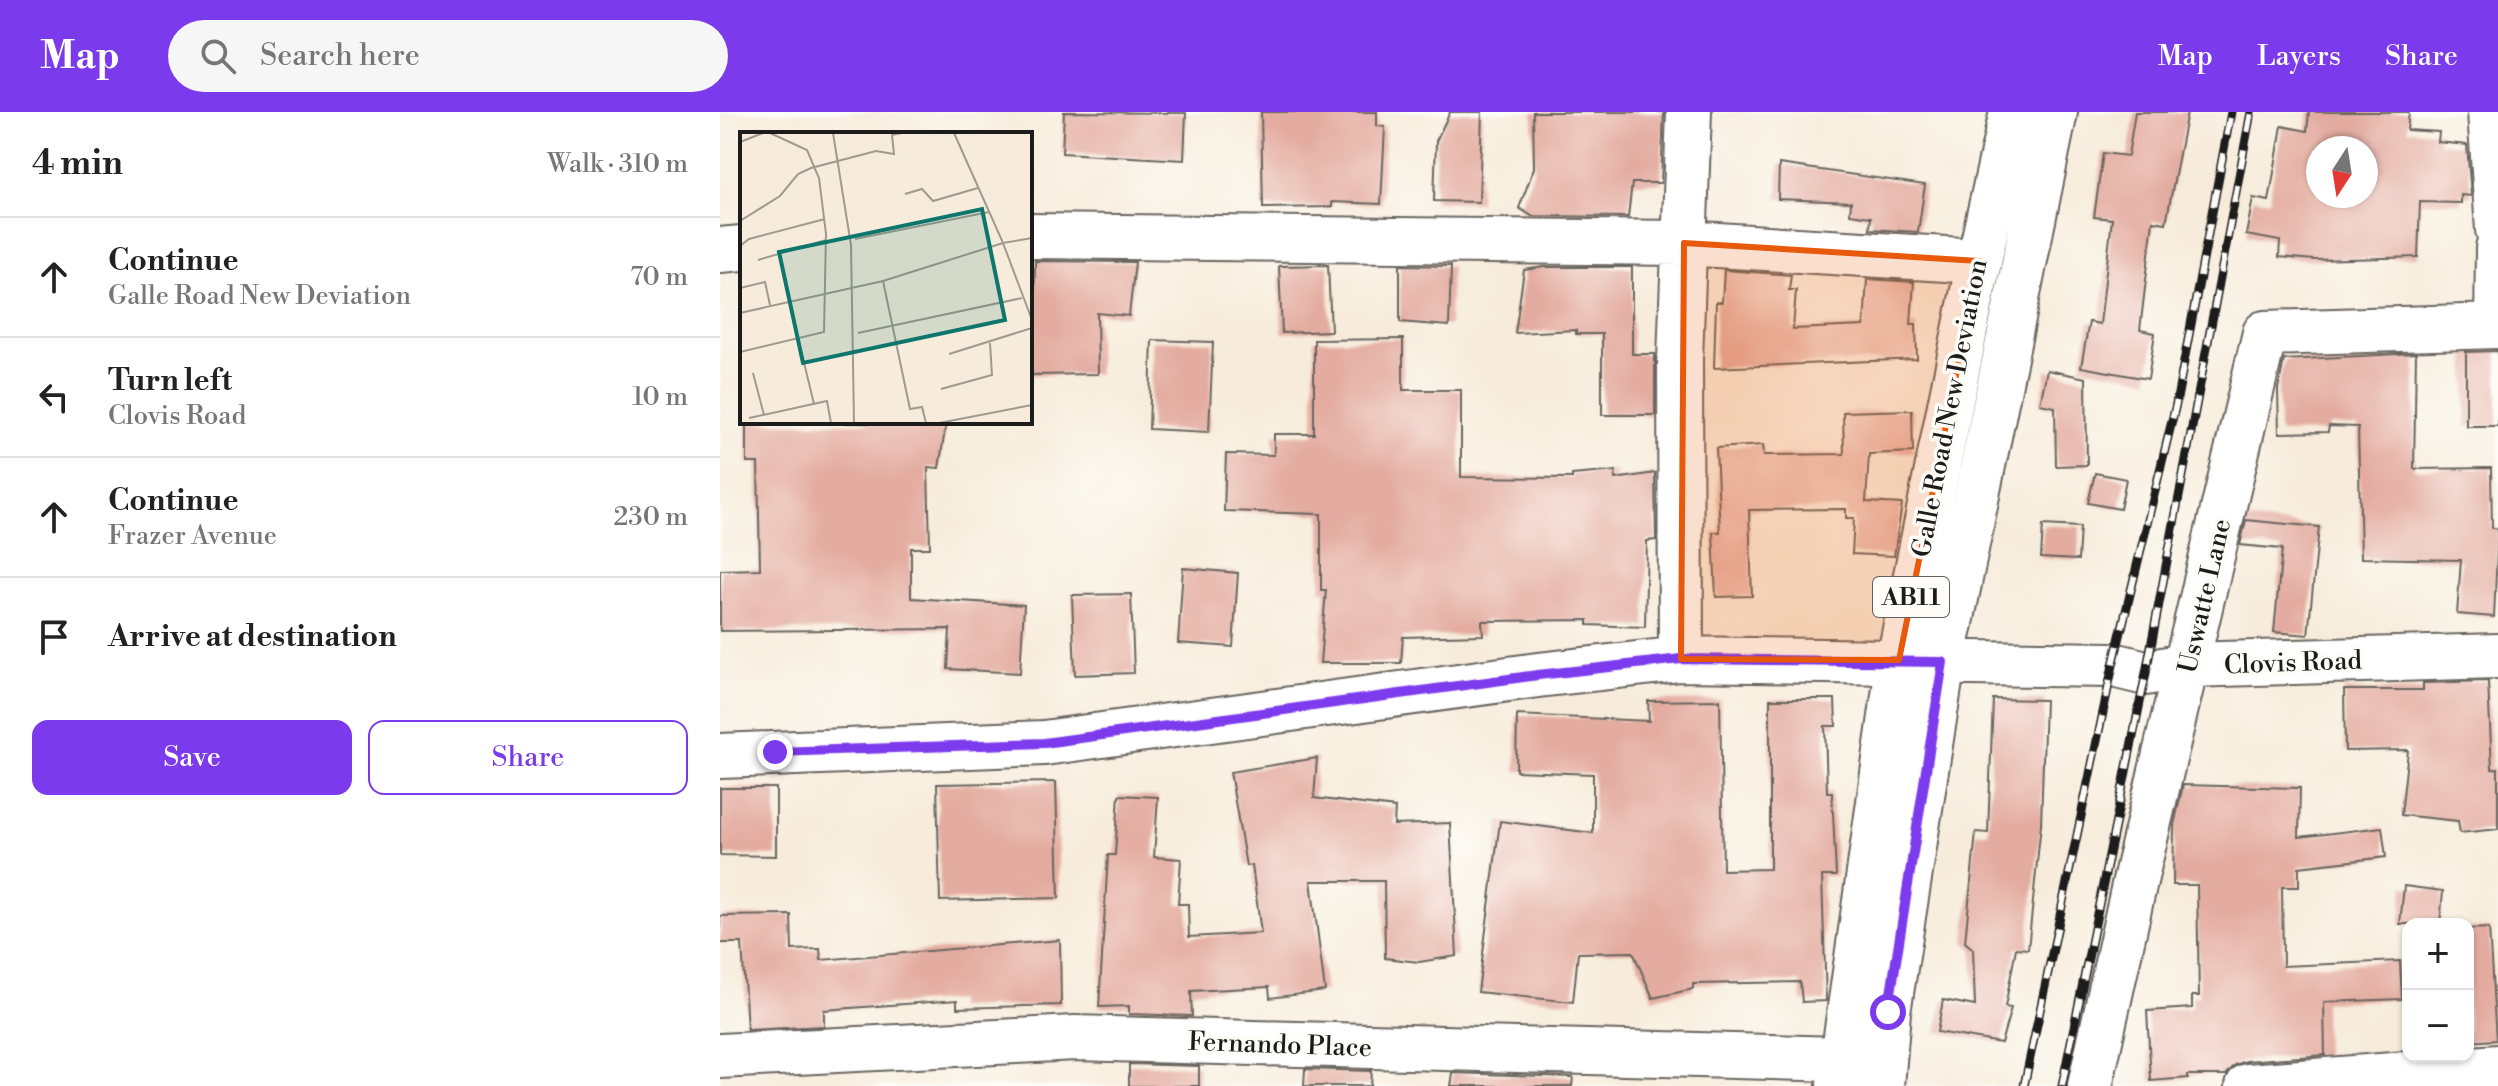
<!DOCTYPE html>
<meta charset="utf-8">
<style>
:root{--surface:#fff;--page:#f6f6f6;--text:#222;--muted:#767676;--line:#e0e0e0;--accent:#7c3aed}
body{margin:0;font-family:"Libre Bodoni",serif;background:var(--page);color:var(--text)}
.controls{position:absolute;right:24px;bottom:24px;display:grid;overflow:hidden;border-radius:16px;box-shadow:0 2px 6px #0004}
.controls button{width:72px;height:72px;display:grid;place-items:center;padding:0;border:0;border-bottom:2px solid var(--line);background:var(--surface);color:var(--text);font:40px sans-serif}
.compass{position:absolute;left:1586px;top:24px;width:72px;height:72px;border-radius:50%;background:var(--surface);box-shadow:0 2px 6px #0004;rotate:192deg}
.stop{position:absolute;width:24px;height:24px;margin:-18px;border:6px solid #7c3aed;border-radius:50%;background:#fff}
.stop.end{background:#7c3aed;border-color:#fff;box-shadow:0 2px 8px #0008}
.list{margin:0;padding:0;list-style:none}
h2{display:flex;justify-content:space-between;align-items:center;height:104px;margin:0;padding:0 32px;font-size:34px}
h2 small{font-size:26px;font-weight:400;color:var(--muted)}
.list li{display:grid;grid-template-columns:52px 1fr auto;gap:24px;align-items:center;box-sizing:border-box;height:120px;padding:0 32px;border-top:2px solid var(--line)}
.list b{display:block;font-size:30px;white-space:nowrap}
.list p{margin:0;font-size:26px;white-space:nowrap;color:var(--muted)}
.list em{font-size:26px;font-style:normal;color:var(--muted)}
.actions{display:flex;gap:16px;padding:24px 32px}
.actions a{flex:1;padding:18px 0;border:2px solid var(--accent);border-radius:16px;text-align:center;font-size:28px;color:var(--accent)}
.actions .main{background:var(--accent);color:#fff}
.icon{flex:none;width:44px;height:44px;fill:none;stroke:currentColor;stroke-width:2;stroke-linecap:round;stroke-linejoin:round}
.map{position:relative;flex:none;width:1778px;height:974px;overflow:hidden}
header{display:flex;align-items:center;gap:48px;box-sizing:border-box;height:112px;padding:0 40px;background:var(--accent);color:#fff}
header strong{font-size:38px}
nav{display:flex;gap:44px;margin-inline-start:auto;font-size:28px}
.search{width:560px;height:72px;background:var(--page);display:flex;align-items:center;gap:20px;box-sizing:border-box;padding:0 28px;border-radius:44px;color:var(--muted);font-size:30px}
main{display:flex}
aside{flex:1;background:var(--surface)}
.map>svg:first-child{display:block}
.building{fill:#e4aca0;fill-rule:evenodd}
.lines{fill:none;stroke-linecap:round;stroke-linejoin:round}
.minor-casing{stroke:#69655f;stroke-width:48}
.major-casing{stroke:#69655f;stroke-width:48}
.minor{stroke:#fff;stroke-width:44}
.major{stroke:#fff;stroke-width:44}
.rail-casing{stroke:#1c1c1c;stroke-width:9}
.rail{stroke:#fdfcf7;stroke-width:6;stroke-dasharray:18;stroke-linecap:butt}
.route{stroke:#7c3aed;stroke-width:10}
.marked{fill:#e8590c;fill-opacity:0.2;stroke:#e8590c;stroke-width:6;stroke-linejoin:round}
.labels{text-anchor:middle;stroke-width:7;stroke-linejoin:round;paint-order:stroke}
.shield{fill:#fdfcf7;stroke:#605f5e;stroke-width:2}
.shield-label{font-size:24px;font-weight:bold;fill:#1c1c1c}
.street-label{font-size:26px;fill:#1c1c1c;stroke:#fdfcf7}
.inset-road{fill:none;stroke:#9f998f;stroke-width:2}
.view{fill:#0f766e;fill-opacity:0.15;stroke:#0f766e;stroke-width:4}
.inset-edge{fill:none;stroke:#1c1c1c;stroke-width:4}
</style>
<header>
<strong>Map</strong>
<div class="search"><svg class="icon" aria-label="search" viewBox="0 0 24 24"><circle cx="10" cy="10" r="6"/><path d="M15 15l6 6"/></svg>Search here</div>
<nav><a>Map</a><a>Layers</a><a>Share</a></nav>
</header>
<main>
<aside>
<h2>4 min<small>Walk · 310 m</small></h2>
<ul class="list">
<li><svg class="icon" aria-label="ahead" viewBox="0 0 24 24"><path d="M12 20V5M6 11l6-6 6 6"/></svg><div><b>Continue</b><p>Galle Road New Deviation</p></div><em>70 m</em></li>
<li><svg class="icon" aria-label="left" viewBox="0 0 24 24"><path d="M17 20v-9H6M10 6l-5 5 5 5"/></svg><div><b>Turn left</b><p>Clovis Road</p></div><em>10 m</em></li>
<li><svg class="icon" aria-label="ahead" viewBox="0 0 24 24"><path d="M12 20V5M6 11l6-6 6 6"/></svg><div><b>Continue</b><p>Frazer Avenue</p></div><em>230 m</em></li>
<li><svg class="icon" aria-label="arrive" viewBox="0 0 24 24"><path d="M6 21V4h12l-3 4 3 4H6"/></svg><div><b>Arrive at destination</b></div></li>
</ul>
<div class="actions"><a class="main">Save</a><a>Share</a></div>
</aside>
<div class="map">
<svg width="1778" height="974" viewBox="0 0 1778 974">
<rect width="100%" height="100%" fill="#fdfcf7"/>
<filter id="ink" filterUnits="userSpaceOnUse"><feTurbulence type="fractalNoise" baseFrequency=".0125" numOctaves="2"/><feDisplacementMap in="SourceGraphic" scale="16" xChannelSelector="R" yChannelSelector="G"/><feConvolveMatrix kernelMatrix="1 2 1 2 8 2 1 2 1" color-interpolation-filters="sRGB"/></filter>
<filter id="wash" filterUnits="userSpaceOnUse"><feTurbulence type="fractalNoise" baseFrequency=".006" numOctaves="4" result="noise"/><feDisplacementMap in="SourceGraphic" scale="32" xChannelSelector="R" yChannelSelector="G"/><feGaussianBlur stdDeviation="1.8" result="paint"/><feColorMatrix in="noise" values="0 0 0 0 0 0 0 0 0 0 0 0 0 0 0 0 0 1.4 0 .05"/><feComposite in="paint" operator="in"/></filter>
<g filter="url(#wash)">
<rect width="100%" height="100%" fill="#f7ecdb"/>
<g id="blocks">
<path class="building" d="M344,0L466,1L464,48L342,41Z
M541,0H657V14L665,15L661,92L612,90V95L543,96Z
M730,0H762L759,90L714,89L716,29Z
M813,0H944L941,71H912L908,105L812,104L799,96L814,56Z
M1415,0H1467L1446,111L1433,109L1420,218L1435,221L1428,267L1361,255L1369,210L1380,212L1392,107L1374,105L1383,41L1408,44Z
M1589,0H1689L1687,18L1719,20L1718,30L1747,33L1751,84L1741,83V91L1700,90L1698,145L1595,148L1559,145L1560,129L1526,123L1533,86L1549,89L1562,14L1587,19ZM1598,36H1646V84H1598Z
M1059,52L1205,73L1198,120L1150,117L1151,105L1130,102L1131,90L1058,87Z
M315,149L415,150L409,204L377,201L378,262L310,263V210H314Z
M608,153L611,219L562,221L559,154Z
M680,153L731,154L729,214L680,210Z
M825,155H912V242H935V303H882V222H856V218L795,221L804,158Z
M1004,158L1071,163L1069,178H1076L1073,217L1144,214L1147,167L1194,170L1191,212H1196L1197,247L994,256L996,190H1002Z
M683,227V278H741V365L852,366V363L896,359L895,367L935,361L936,428L927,429L925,515L868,513V508L762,509L763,523L683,525L681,551H600L606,478H601V402L504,399L506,342L554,343V322H594V228Z
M432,228L493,230L489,320L429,317Z
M1778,239V314H1746V240Z
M1696,241L1694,357L1771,356L1772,416L1778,417L1774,505L1737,502L1741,448L1641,446L1638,315L1609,314L1608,320L1559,321L1558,277L1564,248Z
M1327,258L1366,266L1367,353L1336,354L1335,295L1320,292Z
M1192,298L1193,340L1149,342L1146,390L1182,392L1174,444L1132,442L1134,406H1126V397L1029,398L1032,484L996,485L993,420H1000L996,336L1043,333L1044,343L1124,342L1123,300Z
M27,310L226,312L219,356L208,355L210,436H191V486L304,493L300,561L228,557L230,517L0,519V458L40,457L38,351H27Z
M1375,361L1406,367L1400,397L1368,391Z
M1526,408L1599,415L1588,523L1554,520L1562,437L1520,433Z
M1323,413L1360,415L1358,448L1321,446Z
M463,456L518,461L513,535L458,531Z
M411,482L414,561L355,563L352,483Z
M1768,569L1772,657L1778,656V717L1740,721L1738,709L1681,703L1688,638L1625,639L1624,578H1703V571Z
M1050,587H1115L1116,614H1105L1107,680H1112L1116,764H1102L1106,889L1082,890L1080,870L973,872V877L933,886L913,840L858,841L853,890L758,880L780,709L873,721V662L796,659L797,603L929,609L928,589L1000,588L1003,758L1050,757Z
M1273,587L1325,588L1321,712L1308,837L1296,836L1285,895L1291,896L1281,931L1217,920L1223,888L1255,894L1253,837L1245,830L1256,720L1268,721Z
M597,646L594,686L675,696L674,713L730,711L737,844L699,850L665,846L664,769H591L605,879L550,886L549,875L471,879L472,904L409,902V894L379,895L388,743H395L399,683L438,685L434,745L461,747L458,792H468L469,825L541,821L532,753L526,754L510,660Z
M336,670L339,786L220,789L217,672Z
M1463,673L1580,676L1579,725L1662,715L1666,745L1579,755V775H1562L1563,854L1680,849L1682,887L1604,890L1605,943L1526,949L1515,953L1506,963H1468V966L1431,969L1427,899L1472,896V884H1479L1477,773H1453L1454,713Z
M0,676H56V744L0,743Z
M1684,774L1723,779L1720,812H1680Z
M71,803L72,838L100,837L101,848L340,828L341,893L237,896V888L104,898V914L27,918L22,831H0V804Z
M1769,816L1776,928L1748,930V817Z
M409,952L479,954V974H409Z
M585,957L651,959L650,974H584Z
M733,961L853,965L852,974H731Z"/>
</g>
</g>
<g filter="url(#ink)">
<use href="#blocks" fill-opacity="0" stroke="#69655f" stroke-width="2"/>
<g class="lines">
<g class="minor-casing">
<path id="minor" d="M1770,0L1778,118
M310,124L964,131L1259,149
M0,138L22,136
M1777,214L1778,136
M961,547L960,248L969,0
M0,644L324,631L818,563L961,547L1393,553L1426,561L1468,553L1778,544
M0,944L355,926L1121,947
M1370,974L1415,769L1545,221L1778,214
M1528,974L1778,955"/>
</g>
<g class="major-casing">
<path id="major" d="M1119,974L1179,548L1259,149L1292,0
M1162,974L1168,900L1223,550L1335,0"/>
</g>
<use href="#minor" class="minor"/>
<use href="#major" class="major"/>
<g class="rail-casing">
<path id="rail" d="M1304,974L1393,553L1456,292L1511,0
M1342,974L1426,561L1531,0"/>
</g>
<use href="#rail" class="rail"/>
</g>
</g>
<g class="lines" filter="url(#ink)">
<path class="route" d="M55,640L324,631L818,563L961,547L1223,550L1168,900"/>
</g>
<path class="marked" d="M964,131L1259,149L1179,548L961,547Z"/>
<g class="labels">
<rect class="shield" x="1153" y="465" width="76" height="40" rx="6"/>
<g class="shield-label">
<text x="1191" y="493">AB11</text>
</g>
<g class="street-label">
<text transform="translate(1229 296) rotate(-79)" y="9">Galle Road New Deviation</text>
<text transform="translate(1484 484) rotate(-77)" y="9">Uswatte Lane</text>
<text transform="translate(1573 550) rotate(-2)" y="9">Clovis Road</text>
<text transform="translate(560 932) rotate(2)" y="9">Fernando Place</text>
</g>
</g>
<g transform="translate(20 20)">
<rect width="292" height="292" fill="#f7ecdb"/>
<path class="inset-road" d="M93,1L111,113L114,291M214,1L263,111L292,106M0,10L23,1M165,62L182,57L193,69L238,56M0,89L40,64L58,42L71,36L136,19L154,22L152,3L162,1M115,107L249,80M263,111L292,188M0,114L9,107L85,87M18,128L86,108M143,149L170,277L182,275L186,291M0,156L25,150L30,173M0,181L143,149L263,111M118,201L282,166M58,206L74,272M0,220L84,200L86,102L79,46L67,18L30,1M209,222L292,196M13,241L24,283M201,257L252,243L250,211M9,286L87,269L91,291M199,291L292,273"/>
<path class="view" d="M242,77L265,188L63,231L39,120Z"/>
<rect width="292" height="292" class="inset-edge"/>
</g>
</svg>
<div class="controls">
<button>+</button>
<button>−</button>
</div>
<svg class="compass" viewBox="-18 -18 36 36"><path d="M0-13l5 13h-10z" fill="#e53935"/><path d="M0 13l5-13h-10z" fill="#767676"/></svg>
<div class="stop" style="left:1168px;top:900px"></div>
<div class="stop end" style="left:55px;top:640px"></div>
</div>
</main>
